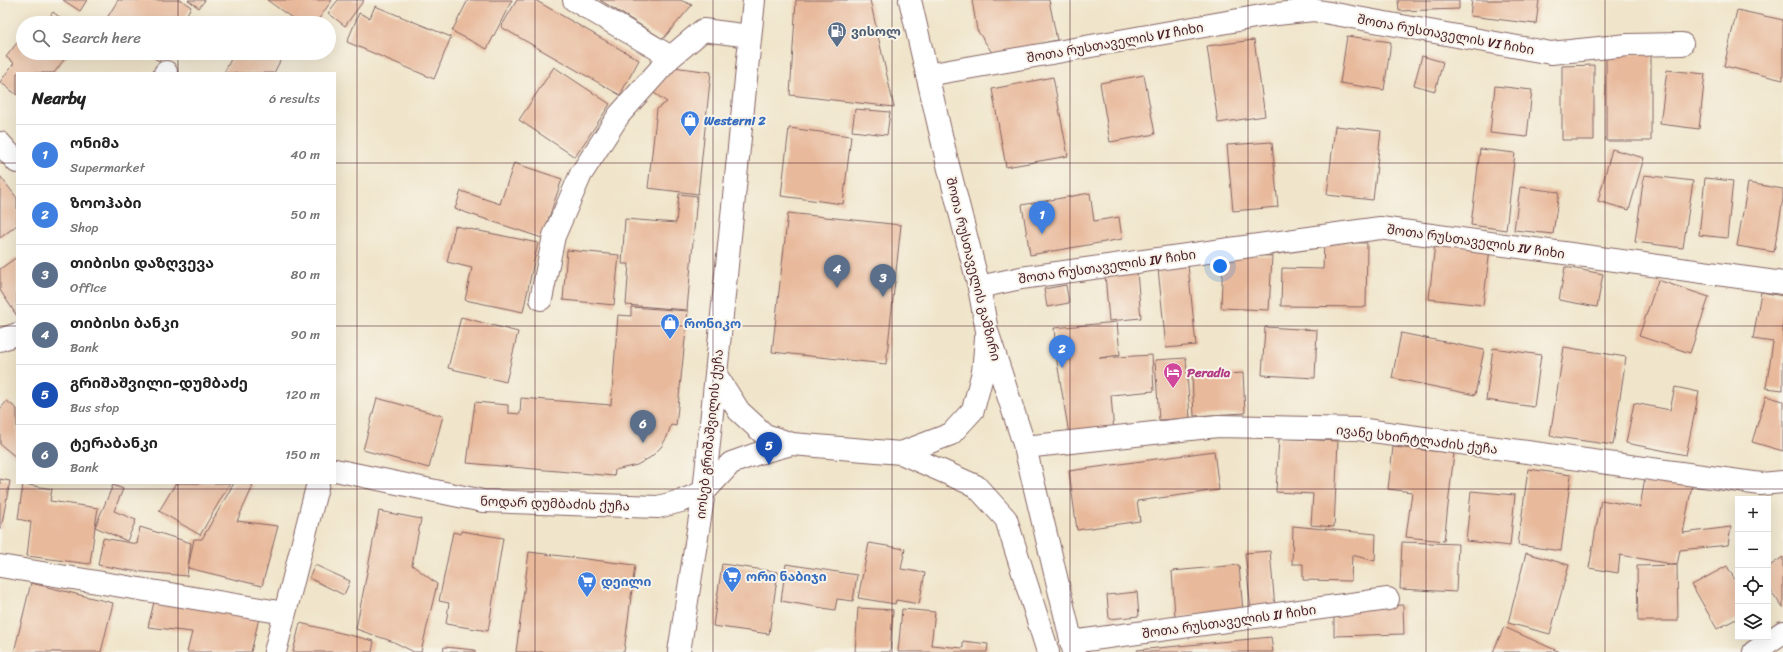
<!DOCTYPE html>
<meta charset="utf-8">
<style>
:root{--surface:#fff;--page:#f2f2f2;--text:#222;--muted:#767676;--line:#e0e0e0;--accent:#d1495b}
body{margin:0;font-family:Sriracha,"Noto Sans Georgian",sans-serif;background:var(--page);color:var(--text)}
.controls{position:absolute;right:12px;bottom:12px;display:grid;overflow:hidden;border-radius:0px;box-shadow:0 4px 16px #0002}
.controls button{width:36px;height:36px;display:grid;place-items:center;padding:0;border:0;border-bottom:1px solid var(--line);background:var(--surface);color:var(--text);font:20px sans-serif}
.you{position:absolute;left:1220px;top:266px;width:14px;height:14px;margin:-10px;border:3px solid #fff;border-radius:50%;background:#1a73e8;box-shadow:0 0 0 6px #1a73e833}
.badge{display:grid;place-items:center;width:26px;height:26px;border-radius:50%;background:var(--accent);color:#fff;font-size:13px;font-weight:700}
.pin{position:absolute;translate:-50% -33px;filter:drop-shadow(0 1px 2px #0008)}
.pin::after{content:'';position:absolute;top:21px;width:14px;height:12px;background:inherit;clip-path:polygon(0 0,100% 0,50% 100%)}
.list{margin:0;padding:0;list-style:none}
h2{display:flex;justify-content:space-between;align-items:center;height:52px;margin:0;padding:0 16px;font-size:17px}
h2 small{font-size:13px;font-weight:400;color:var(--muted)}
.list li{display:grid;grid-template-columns:26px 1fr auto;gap:12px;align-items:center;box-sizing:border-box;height:60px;padding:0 16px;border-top:1px solid var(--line)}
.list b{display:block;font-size:15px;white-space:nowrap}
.list p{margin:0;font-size:13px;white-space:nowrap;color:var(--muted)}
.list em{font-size:13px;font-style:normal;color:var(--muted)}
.icon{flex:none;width:22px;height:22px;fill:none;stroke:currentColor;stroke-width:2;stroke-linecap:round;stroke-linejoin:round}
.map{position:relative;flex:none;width:1783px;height:652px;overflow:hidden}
.search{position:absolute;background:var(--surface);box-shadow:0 4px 16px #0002;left:16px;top:16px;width:320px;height:44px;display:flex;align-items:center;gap:10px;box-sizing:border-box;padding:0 14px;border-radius:22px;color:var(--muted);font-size:15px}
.panel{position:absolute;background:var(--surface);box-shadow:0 4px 16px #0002;left:16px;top:72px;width:320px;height:412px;border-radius:0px}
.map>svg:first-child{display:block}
.building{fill:#e8b99b}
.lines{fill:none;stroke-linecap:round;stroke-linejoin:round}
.minor-casing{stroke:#846463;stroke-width:24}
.major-casing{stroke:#846463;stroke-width:24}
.minor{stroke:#fff;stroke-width:22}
.major{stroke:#fff;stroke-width:22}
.grid{fill:none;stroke:#4a1f2b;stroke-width:1;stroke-opacity:0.55}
.labels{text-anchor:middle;stroke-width:4;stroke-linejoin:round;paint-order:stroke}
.service-label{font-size:13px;font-weight:bold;fill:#4e5e75;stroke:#f7f3e8;text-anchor:start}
.street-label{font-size:13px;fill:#4a1f2b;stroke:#f7f3e8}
.shop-label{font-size:13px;font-weight:bold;fill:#366cbe;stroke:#f7f3e8;text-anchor:start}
.hotel-label{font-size:13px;font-weight:bold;fill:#b23c85;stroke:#f7f3e8;text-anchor:start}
</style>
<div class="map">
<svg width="1783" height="652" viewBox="0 0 1783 652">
<rect width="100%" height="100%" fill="#f7f3e8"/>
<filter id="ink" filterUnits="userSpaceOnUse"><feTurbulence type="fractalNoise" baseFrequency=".025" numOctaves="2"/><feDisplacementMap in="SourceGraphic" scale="8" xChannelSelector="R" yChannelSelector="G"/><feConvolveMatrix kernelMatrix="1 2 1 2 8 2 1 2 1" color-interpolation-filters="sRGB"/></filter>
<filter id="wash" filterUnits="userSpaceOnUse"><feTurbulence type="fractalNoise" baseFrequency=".012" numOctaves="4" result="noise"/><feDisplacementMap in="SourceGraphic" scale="16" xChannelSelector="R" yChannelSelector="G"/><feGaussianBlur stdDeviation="0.9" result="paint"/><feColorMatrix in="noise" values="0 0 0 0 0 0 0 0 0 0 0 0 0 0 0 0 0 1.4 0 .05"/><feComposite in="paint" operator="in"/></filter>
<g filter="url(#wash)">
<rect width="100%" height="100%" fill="#f0e5ca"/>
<g id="blocks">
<path class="building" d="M63,0H87L80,11Z
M118,0H181L191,7L182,23H104Z
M188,0H205L199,8Z
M267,0H332L316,23H299Z
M338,0H364L345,26L328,13Z
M468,0H512L487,49L452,31Z
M517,0H535L639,60L620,95L501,27Z
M600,0H680L692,5L663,39Z
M796,0H870L894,107L790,95Z
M972,0H1049L1057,40L993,54L977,30Z
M1398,0H1459V9L1399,11Z
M1472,0H1539L1536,24L1470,16Z
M375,6L451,37L434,79L347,42L359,13L370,18Z
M1737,10L1783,20V80L1724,66Z
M53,12L67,23H45Z
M23,35V53H69L54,73H17V95L0,82L14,63L6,57Z
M1347,36L1391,42L1384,90L1340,83Z
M1254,40L1265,116L1218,123L1207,46Z
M146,53H164L159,61Z
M234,53H284L274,73H224Z
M1606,53L1651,54V141H1606Z
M1422,56L1443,62L1435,91L1414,85Z
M1594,65V140H1562V66Z
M554,67L610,104L575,157L519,120Z
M673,67L711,72L698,194L648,188L657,109L667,102L654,93Z
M1667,70L1705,74L1699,129L1660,124Z
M1144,75L1155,134L1110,142L1100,83Z
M1053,77L1068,156L1006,167L992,89Z
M1495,86L1532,90L1527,137L1490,133Z
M855,109L890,112L887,135L852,131Z
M1335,126L1381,131L1373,200L1327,195Z
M789,128L851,136L843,204L781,196Z
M1272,142L1278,207L1233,211L1227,145Z
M1480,149L1515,153L1506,230L1471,225Z
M1612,149L1644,158L1629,210L1598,201Z
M514,163L562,179L542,238L455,209L461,191L500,204Z
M1644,175L1693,181L1683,248L1635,242Z
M0,176L17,198V225L0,238Z
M1705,178L1733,181L1727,238L1699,235Z
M1748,183L1783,189V199L1774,252L1737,246Z
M1520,187L1559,192L1553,234L1514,230Z
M1090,193L1094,221L1119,217L1122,239L1030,255L1022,205Z
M679,194L697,196L687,310L626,305L629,264H622L625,219L676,223Z
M788,213L901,225L886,364L772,352Z
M455,226L538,243L523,312L465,300L472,268L447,262Z
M1324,242L1367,243L1366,307L1281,306L1282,268L1323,269Z
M1435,243L1490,249L1483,305L1429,299Z
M567,250L619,255L614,305L563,300Z
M1223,254L1272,256L1269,310L1221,308Z
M1187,255L1196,345L1166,348L1157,258Z
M17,257V316L0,290V269Z
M1565,267L1603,274L1597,307L1559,300Z
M1137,272L1141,318L1109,321L1105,275Z
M1658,280L1709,297L1690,353L1639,336Z
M1066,285L1069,303L1047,307L1044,289Z
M1761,292L1783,296V390L1766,388L1773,342L1753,339Z
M631,307L688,311L676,426L671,425L667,437L661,447L651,457L637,465L615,470L614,476L467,463L475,402L508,405V413L520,414L521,398L611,405L618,315L631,316Z
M461,317L518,332L506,382L448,368Z
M1117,322L1120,355L1099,358L1152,355L1154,391L1111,395L1114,433L1069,434L1057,362L1054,328Z
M1265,327L1317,330L1315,378L1262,375Z
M1401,333L1484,350L1475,395L1392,378Z
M1564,347L1626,357L1613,445L1550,436Z
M1493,348L1541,355L1534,407L1486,400Z
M1186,358L1190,418L1159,420L1155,360Z
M1243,373L1245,413L1194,416L1192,376Z
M1675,387L1699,392L1686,455L1626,443L1634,403L1670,410Z
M1766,396L1783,401V451L1752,442Z
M377,398L443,416L429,468L363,450Z
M7,401L17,409V458L0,444V409Z
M1279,438L1338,441L1334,527L1311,525L1313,494L1276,492Z
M1393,447L1454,453L1444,541L1406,537L1412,492L1388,489Z
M1214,451L1219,490L1137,501L1140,521L1077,530L1069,471Z
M1528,469L1571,475L1561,551L1518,545Z
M1645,477L1692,485L1683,533L1731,527L1728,545L1680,550L1677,565L1620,555L1618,573L1589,568L1601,500L1640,507Z
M0,479L10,481L1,528H0Z
M176,483H230L200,535L159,511Z
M234,483H248L253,486L237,521L278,526L262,586L188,568L194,539H202Z
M23,484L52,489L50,501L98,508L95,527L113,485L123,489L114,511L136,520L127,541L95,527L90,564L27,556L31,522L18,519Z
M1471,491L1515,495L1510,546L1466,541Z
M379,511L421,519L412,565L437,584L421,652H414L394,642L356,629Z
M1293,526L1376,534L1375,561L1352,555L1351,581L1303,580V564H1292Z
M140,527L191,543L187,576L133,571L98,565L103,538L137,544Z
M461,531L503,538L488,631L446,624L449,603L439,601L453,532L461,534Z
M1402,542L1458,544L1456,592L1400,589Z
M869,543L905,549L901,569L925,573L919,604L896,600L895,604L858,598Z
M1270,551L1275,608L1251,611L1245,553Z
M529,552L635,565L624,652H516Z
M1526,553L1569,565L1550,634L1508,623Z
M1783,557V608L1768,587V567Z
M722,564L778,572L769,634L713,626Z
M786,564L857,575L853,601L837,599L835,610L781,601Z
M315,565L350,581L344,595L309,578Z
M1239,565L1243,612L1175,617L1172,571Z
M1677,565L1678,621H1638L1637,566Z
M1727,566L1738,585V618L1717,629L1692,585Z
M31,583L113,603L101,652H14Z
M1137,592L1139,616L1109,619L1107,595Z
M155,598L259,618L251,652H187L192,632L148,627Z
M1403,605L1404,634L1334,636V608Z
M858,608L893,610L890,652H855Z
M902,609L935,612L931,645L963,648V641L988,644L987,652H898Z
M300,623L374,641L372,652H293Z
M1504,627L1560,652H1493Z
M1271,637L1273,652H1138L1137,650Z
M444,647L475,650V652H443Z"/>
</g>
</g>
<g filter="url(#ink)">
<use href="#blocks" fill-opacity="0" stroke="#846463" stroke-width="1"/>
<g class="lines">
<g class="minor-casing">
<path id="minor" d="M574,0L671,57
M165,73L166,72
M927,75L1261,16L1313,10L1551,53L1628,45L1682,44
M979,287L1021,278L1380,228L1783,283
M541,299L554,236L581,174L619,115L671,57L703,30L750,36
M0,340L17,334
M1025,447L1218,426L1358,429L1761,484L1783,482
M0,566L285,613
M1071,642L1388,599
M275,652L318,483
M1754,652L1783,632"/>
</g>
<g class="major-casing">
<path id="major" d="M910,0L947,161L979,287L987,331L1025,447L1074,652
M0,143L17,162
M716,375L739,411L765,435L792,444L901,453L976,486L1006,519L1048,652
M901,453L951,434L973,410L983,372L986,338
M335,470L483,501L658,507L681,501L704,492L731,463L759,453L792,444
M679,652L704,492L754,0"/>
</g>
<use href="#minor" class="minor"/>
<use href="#major" class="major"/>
</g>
</g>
<path class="grid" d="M178,0V23M357,0V652M535,0V652M713,0V652M892,0V652M1070,0V652M1248,0V652M1426,0V652M1605,0V652M178,53V73M0,163H17M335,163H1783M0,326H17M335,326H1783M178,483V652M0,489H1783"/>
<defs>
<g id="fuel-pin" transform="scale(1)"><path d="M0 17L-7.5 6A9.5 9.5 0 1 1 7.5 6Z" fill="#5c6f8a" stroke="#f7f3e8"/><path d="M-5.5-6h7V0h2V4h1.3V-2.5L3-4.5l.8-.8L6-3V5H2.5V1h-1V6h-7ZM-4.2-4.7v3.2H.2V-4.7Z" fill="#fff"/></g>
<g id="shop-pin" transform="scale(1)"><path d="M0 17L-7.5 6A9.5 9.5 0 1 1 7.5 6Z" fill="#3f7fe0" stroke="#f7f3e8"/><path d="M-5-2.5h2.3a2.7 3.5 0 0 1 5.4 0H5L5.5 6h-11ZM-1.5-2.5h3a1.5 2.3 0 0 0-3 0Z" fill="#fff"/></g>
<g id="hotel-pin" transform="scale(1)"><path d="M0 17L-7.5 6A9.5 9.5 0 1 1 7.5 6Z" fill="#d1479c" stroke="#f7f3e8"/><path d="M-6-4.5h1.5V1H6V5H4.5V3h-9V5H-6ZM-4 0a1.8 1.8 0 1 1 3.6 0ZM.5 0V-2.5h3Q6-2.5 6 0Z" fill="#fff"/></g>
<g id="supermarket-pin" transform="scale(1)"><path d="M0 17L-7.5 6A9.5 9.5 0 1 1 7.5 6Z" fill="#3f7fe0" stroke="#f7f3e8"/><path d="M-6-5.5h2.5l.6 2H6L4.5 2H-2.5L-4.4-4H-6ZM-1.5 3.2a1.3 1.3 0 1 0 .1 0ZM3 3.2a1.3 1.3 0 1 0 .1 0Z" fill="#fff"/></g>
</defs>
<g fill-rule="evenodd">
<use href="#fuel-pin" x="837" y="31"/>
<use href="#shop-pin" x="690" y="120"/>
<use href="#shop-pin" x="670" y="323"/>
<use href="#hotel-pin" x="1173" y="372"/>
<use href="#supermarket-pin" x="732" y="576"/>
<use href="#supermarket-pin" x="587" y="581"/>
</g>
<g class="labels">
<g class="service-label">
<text x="851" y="36">ვისოლ</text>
</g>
<g class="street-label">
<text transform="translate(1446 34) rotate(10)" y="5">შოთა რუსთაველის VI ჩიხი</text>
<text transform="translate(1115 42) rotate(-10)" y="5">შოთა რუსთაველის VI ჩიხი</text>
<text transform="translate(1476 241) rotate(8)" y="5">შოთა რუსთაველის IV ჩიხი</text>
<text transform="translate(1107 266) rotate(-8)" y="5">შოთა რუსთაველის IV ჩიხი</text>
<text transform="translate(974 269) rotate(76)" y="5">შოთა რუსთაველის გამზირი</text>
<text transform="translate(709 434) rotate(-84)" y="5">იოსებ გრიშაშვილის ქუჩა</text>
<text transform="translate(1417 439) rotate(7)" y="5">ივანე სხირტლაძის ქუჩა</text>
<text transform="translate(555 503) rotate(2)" y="5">ნოდარ დუმბაძის ქუჩა</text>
<text transform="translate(1229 621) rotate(-8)" y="5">შოთა რუსთაველის II ჩიხი</text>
</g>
<g class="shop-label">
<text x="704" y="125">Westerni 2</text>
<text x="684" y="328">რონიკო</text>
<text x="746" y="581">ორი ნაბიჯი</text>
<text x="601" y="586">დეილი</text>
</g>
<g class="hotel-label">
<text x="1187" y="377">Peradia</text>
</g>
</g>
</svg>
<div class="controls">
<button>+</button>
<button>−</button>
<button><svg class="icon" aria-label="locate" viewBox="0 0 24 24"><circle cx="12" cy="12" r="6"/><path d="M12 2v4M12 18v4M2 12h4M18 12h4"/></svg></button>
<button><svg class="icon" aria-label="layers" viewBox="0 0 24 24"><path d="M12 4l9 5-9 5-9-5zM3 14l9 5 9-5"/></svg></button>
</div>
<div class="you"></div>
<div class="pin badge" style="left:1042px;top:234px;background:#3f7fe0">1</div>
<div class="pin badge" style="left:1062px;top:368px;background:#3f7fe0">2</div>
<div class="pin badge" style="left:883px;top:297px;background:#5c6f8a">3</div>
<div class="pin badge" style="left:837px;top:288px;background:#5c6f8a">4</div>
<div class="pin badge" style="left:769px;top:465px;background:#1a4fb4">5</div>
<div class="pin badge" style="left:643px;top:443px;background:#5c6f8a">6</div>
<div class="search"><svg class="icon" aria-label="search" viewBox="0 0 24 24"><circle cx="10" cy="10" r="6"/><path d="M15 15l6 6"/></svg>Search here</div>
<section class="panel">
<h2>Nearby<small>6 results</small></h2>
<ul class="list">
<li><span class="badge" style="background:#3f7fe0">1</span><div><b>ონიმა</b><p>Supermarket</p></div><em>40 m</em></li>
<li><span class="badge" style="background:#3f7fe0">2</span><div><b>ზოოჰაბი</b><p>Shop</p></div><em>50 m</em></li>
<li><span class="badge" style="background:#5c6f8a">3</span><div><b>თიბისი დაზღვევა</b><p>Office</p></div><em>80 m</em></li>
<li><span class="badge" style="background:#5c6f8a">4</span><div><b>თიბისი ბანკი</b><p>Bank</p></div><em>90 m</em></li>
<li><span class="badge" style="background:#1a4fb4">5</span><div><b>გრიშაშვილი-დუმბაძე</b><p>Bus stop</p></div><em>120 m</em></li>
<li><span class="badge" style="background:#5c6f8a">6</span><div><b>ტერაბანკი</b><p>Bank</p></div><em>150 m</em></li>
</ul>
</section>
</div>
